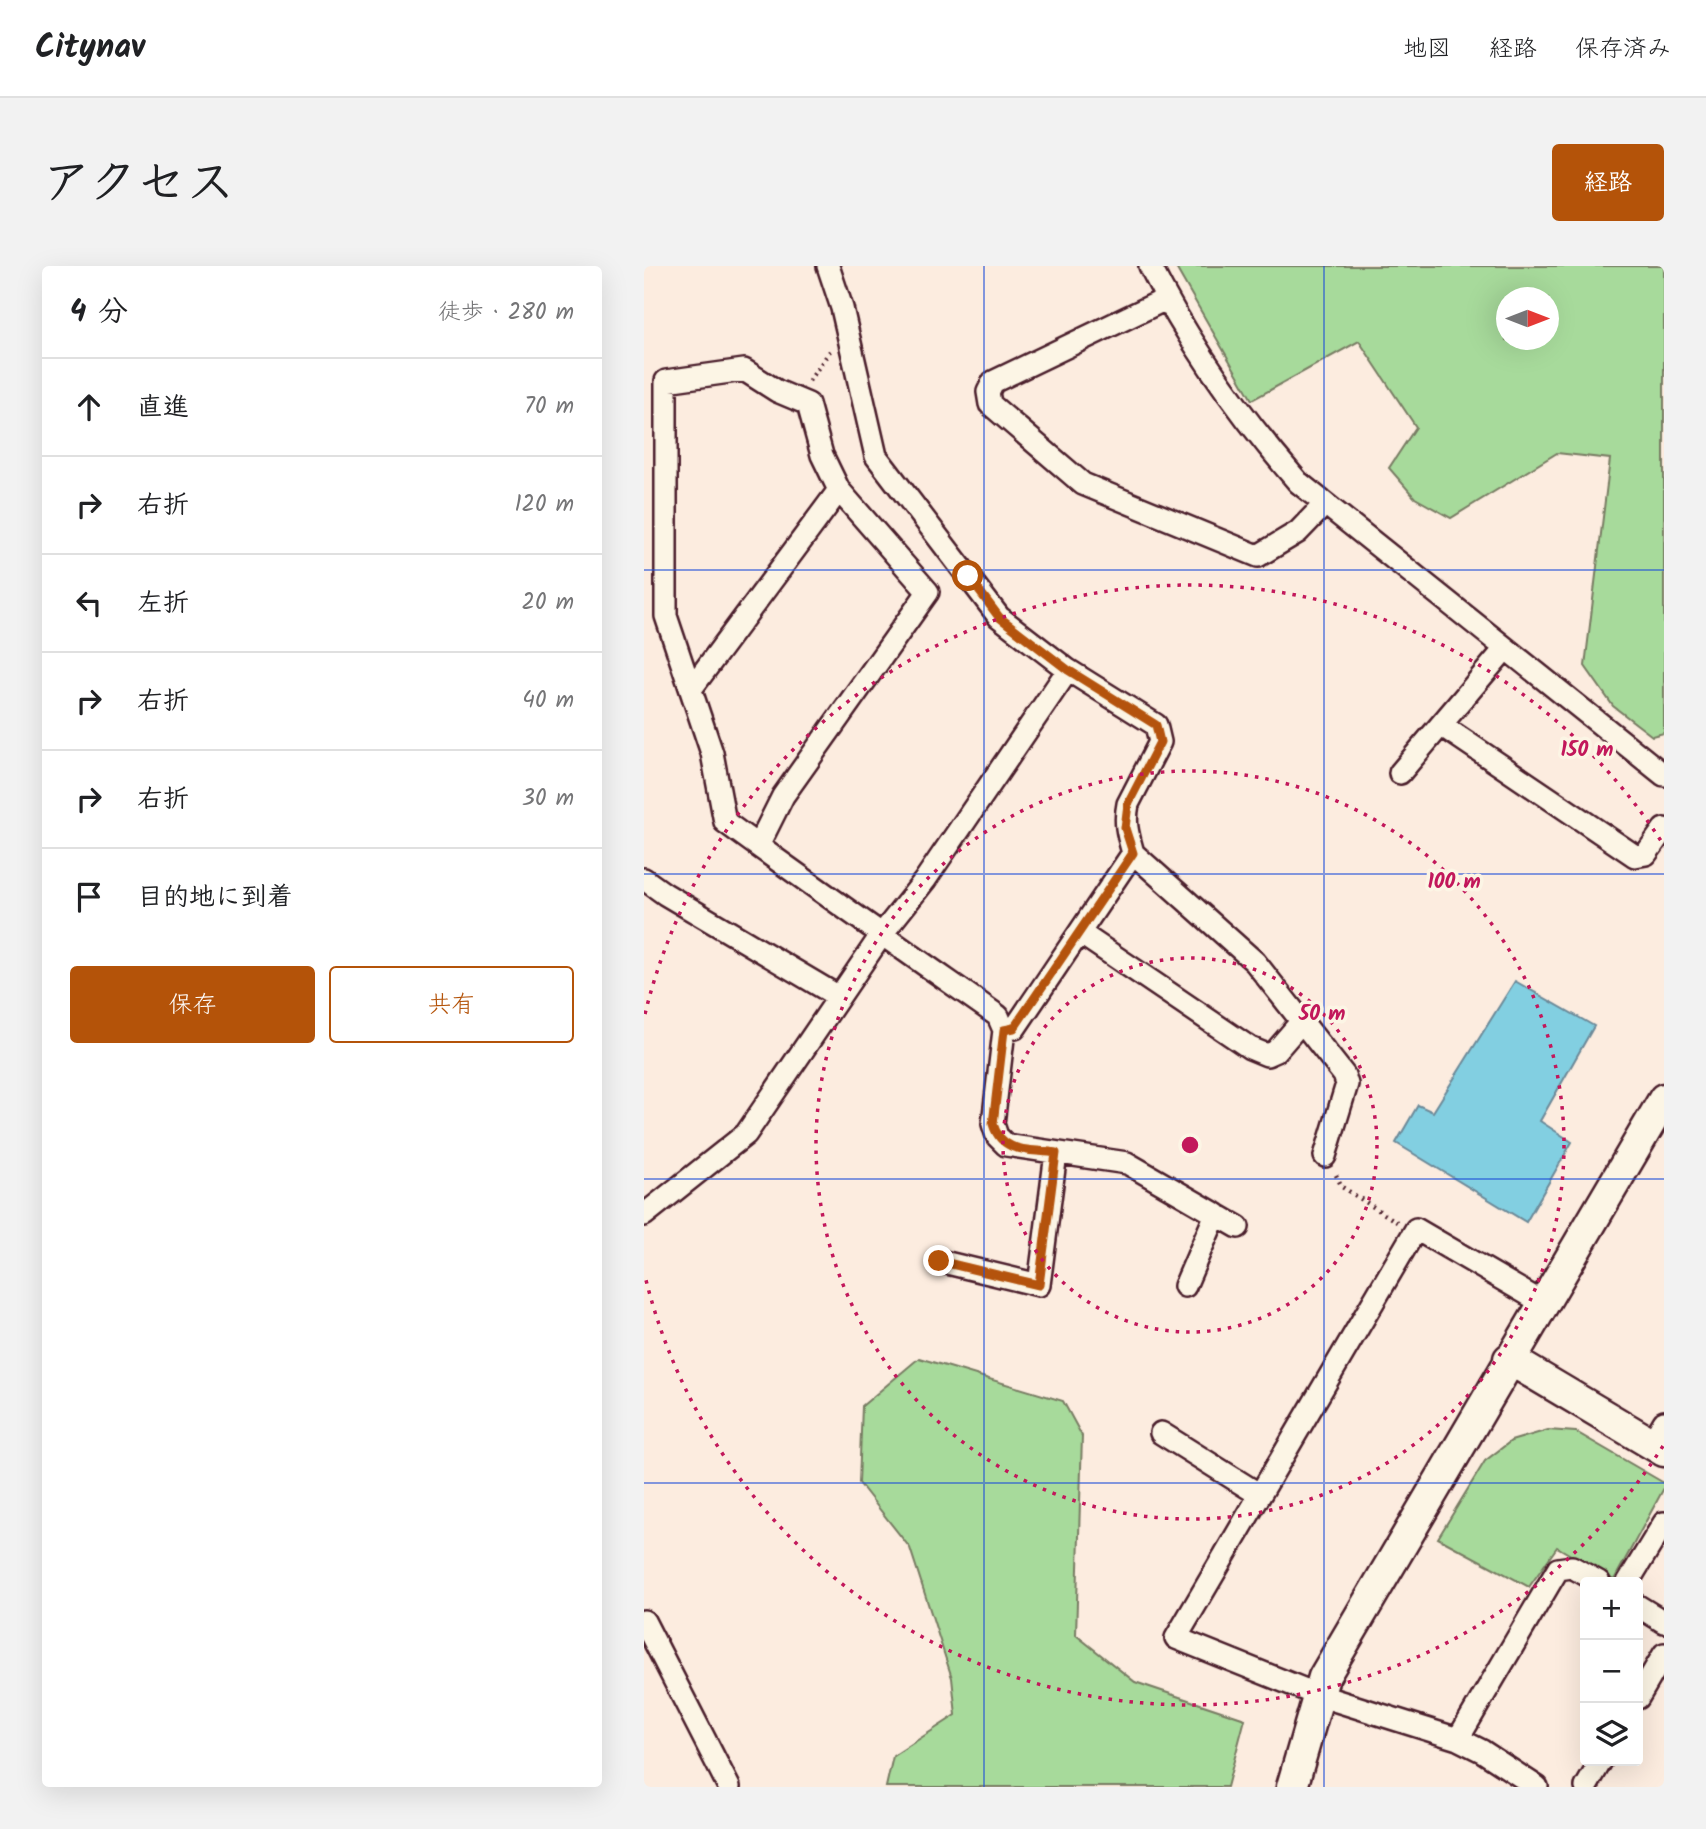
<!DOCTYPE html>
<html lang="ja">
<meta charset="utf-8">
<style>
:root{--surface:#fff;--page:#f2f2f2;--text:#202124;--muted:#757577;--line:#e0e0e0;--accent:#b45309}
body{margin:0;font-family:Kalam,"Klee One",sans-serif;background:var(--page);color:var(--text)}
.controls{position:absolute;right:21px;bottom:21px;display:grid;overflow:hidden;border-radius:7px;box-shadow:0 7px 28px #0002}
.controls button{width:63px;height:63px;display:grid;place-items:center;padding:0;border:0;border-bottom:2px solid var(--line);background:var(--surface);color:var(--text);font:35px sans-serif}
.compass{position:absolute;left:852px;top:21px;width:63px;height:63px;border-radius:50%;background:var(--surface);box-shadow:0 7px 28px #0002;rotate:90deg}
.stop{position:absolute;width:21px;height:21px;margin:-16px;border:5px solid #b45309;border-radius:50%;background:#fff}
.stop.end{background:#b45309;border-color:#fff;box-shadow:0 2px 7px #0008}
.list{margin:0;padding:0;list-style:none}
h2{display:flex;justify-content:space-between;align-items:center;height:91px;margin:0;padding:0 28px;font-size:30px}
h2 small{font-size:23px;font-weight:400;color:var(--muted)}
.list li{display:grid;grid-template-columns:46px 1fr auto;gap:21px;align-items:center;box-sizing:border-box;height:98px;padding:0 28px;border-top:2px solid var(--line)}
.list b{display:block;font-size:26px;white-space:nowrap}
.list em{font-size:23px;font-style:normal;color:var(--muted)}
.actions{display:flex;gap:14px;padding:21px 28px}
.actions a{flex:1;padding:16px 0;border:2px solid var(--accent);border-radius:7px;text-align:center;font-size:24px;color:var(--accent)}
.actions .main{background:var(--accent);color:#fff}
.icon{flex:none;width:38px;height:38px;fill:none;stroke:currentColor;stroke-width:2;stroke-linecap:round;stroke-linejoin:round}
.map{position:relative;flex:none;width:1020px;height:1521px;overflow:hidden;border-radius:7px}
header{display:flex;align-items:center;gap:42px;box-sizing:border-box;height:98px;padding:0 35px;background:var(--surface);border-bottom:2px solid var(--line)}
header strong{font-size:33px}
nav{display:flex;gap:38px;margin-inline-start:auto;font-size:24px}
.intro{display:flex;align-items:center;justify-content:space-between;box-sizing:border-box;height:168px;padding:0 42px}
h1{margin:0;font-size:49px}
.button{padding:18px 32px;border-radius:7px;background:var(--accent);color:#fff;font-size:24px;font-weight:700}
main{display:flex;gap:42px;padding:0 42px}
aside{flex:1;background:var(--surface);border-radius:7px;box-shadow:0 7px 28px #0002}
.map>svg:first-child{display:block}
.green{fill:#a7da9b;stroke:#787c63;stroke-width:2;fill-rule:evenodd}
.water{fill:#82cfe1;stroke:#6c8998;stroke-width:2}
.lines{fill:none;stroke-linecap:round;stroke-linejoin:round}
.street-casing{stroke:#4a1f2b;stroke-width:26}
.secondary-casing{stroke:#4a1f2b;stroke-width:35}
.path{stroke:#4a1f2b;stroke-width:4.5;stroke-dasharray:2 5;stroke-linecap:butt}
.street{stroke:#fcf5e5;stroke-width:21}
.secondary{stroke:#fcf5e5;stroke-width:30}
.route{stroke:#b45309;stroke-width:9}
.grid{fill:none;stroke:#1d4ed8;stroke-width:2;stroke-opacity:0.55}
.ring{fill:none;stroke:#c2185b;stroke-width:3.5;stroke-dasharray:3.5 7}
.centre{fill:#c2185b;stroke:#fcf5e5;stroke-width:3.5}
.ring-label{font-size:21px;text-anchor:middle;font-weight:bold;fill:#c2185b;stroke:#fcf5e5;stroke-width:7;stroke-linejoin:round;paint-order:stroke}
</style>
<header>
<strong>Citynav</strong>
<nav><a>地図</a><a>経路</a><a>保存済み</a></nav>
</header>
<div class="intro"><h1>アクセス</h1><a class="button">経路</a></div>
<main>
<aside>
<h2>4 分<small>徒歩 · 280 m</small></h2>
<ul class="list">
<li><svg class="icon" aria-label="ahead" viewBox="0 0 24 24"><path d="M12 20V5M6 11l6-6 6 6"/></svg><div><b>直進</b></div><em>70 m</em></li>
<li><svg class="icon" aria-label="right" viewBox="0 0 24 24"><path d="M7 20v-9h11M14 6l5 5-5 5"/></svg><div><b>右折</b></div><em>120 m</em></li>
<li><svg class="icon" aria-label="left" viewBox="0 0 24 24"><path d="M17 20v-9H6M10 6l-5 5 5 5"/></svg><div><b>左折</b></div><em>20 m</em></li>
<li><svg class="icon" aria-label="right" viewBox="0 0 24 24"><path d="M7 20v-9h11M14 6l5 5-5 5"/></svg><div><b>右折</b></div><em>40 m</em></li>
<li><svg class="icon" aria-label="right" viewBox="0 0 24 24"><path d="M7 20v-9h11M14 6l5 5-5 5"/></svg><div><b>右折</b></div><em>30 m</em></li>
<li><svg class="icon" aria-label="arrive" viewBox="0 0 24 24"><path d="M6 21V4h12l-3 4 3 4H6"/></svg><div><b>目的地に到着</b></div></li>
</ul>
<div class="actions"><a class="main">保存</a><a>共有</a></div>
</aside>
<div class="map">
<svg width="1020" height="1521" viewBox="0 0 1020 1521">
<rect width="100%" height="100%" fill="#fcecdf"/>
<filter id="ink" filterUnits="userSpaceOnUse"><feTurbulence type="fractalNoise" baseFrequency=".0143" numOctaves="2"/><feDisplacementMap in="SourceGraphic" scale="14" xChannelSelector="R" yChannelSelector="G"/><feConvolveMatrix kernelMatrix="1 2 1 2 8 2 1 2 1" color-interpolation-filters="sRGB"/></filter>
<g filter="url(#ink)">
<path class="green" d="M531,0H1020V467L1008,470L969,440L941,400L966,193L913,187L807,252L771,232L745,202L772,161L715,75L608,134ZM862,32H904V74H862Z
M275,1092L419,1135L438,1170L432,1369L491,1416L601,1453L583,1521H242L249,1490L312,1449L308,1412L266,1282L215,1217L218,1140Z
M904,1164L932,1166L1020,1217V1222L970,1314L913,1281L885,1321L794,1272L841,1195L867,1175Z"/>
<path class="water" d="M871,715L950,760L896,855L928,876L882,956L752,877L774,839L789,846Z"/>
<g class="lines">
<g class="street-casing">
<path id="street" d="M184,0L198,42L232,190L355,351L424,404L512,459L516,476L484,538C480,557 484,569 489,587L611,696L700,809L703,818L681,890
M506,0C546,80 596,149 654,216L1020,509
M522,33L349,116L344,126L346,138L439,218L614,290L654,266L681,238
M47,423L195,224
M797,459L991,590L1002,588L1020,563
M756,507L861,383
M114,580L139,530L284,326L195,224L178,189L164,138L133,125L100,104L22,115V350L68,487L81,556C171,622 263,686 354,750L360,764L349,858L353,870L362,879L483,897L594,961
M0,613L21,628L195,731
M436,667L606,782L623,789L632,785L658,755
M360,764L371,762L489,587
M0,949L102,868L238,668L281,614L424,404
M295,995L395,1019L412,887
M541,1020L572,948
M517,1167L616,1229
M1007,1178L1020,1156
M984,1316L1020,1257
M994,1340L1020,1356
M0,1355L85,1521
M994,1432L1020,1388
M814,1473L914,1303L928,1301L955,1316
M893,1521L838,1485L814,1473L674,1429L532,1372L772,963L899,1037
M942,1521L957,1495"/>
</g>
<g class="secondary-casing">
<path id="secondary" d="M865,1093L1020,1185
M648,1521L680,1411L1020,833"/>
</g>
<path class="path" d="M165,115L186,85
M692,909L698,921L753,956"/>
<use href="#street" class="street"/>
<use href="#secondary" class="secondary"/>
</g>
</g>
<g class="lines" filter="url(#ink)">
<path class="route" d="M295,995L395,1019L412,887C385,883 358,888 349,858L360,764L370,762L489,587L481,562L484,538L516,476L512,459L424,404L355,351L324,310"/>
</g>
<path class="grid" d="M340,0V1521M680,0V1521M0,304H1020M0,608H1020M0,913H1020M0,1217H1020"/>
<g class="ring">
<circle cx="546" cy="879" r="187"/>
<circle cx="546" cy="879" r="374"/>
<path d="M1019 1180A561 561 0 0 1 1 1010M1 748A561 561 0 0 1 1019 578"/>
</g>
<circle cx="546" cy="879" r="10" class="centre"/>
<g class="ring-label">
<text x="943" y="490">150 m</text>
<text x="810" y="622">100 m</text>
<text x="678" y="754">50 m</text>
</g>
</svg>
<div class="controls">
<button>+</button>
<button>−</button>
<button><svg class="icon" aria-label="layers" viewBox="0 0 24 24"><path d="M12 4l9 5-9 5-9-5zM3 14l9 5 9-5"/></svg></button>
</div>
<svg class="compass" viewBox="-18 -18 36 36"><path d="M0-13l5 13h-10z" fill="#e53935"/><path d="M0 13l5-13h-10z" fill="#757577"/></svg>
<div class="stop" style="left:324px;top:310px"></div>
<div class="stop end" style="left:295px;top:995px"></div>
</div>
</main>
